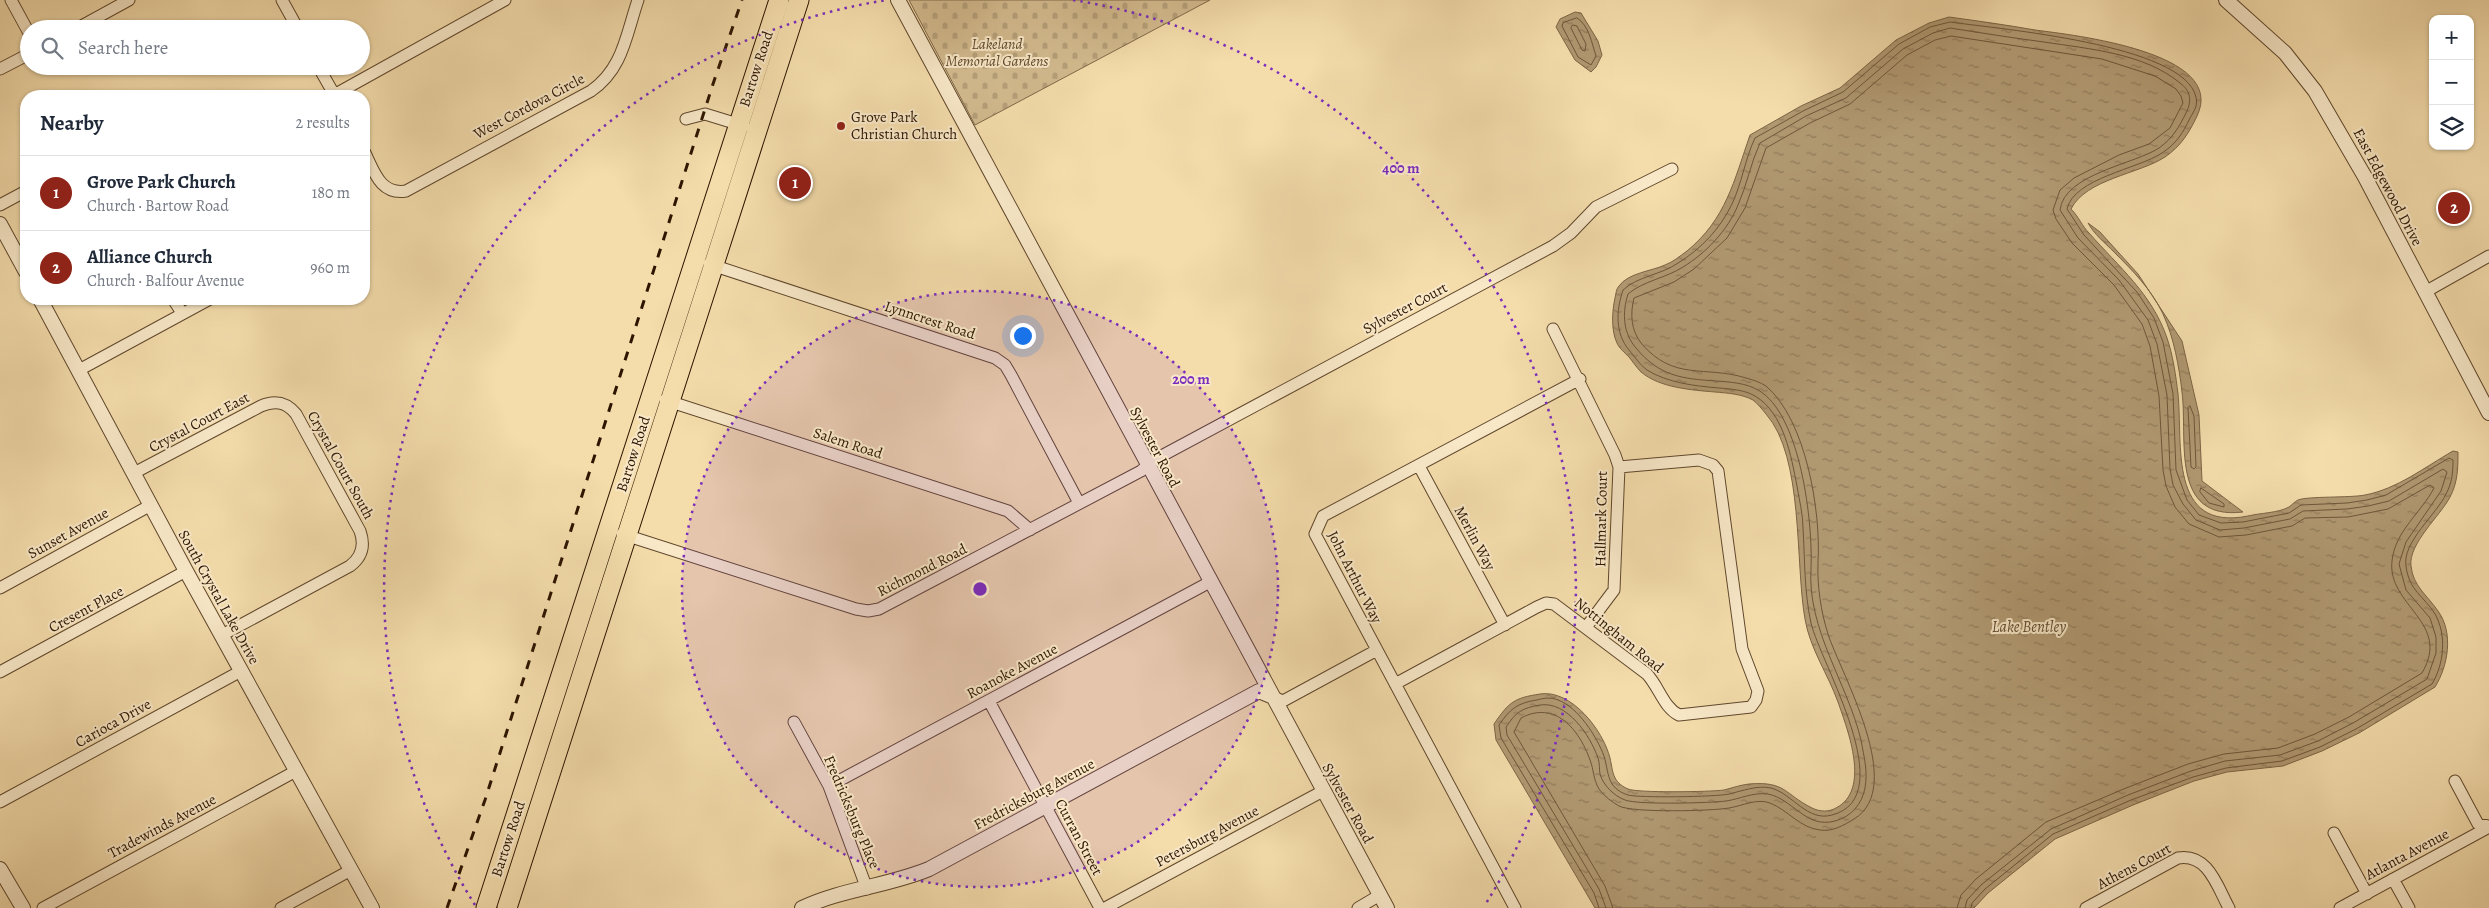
<!DOCTYPE html>
<meta charset="utf-8">
<style>
:root{--surface:#fff;--page:#f6f6f7;--text:#1f2937;--muted:#747a83;--line:#e0e1e3;--accent:#8f2418}
body{margin:0;font-family:Alegreya,serif;background:var(--page);color:var(--text)}
.controls{position:absolute;right:15px;top:15px;display:grid;overflow:hidden;border-radius:10px;box-shadow:0 1px 4px #0004}
.controls button{width:45px;height:45px;display:grid;place-items:center;padding:0;border:0;border-bottom:1px solid var(--line);background:var(--surface);color:var(--text);font:25px sans-serif}
.you{position:absolute;left:1022px;top:335px;width:18px;height:18px;margin:-12px;border:4px solid #fff;border-radius:50%;background:#1a73e8;box-shadow:0 0 0 8px #1a73e833}
.badge{display:grid;place-items:center;width:32px;height:32px;border-radius:50%;background:var(--accent);color:#fff;font-size:16px;font-weight:700}
.pin{position:absolute;translate:-50% -50%;border:2px solid #fff;box-shadow:0 1px 5px #0006}
.list{margin:0;padding:0;list-style:none}
h2{display:flex;justify-content:space-between;align-items:center;height:65px;margin:0;padding:0 20px;font-size:21px}
h2 small{font-size:16px;font-weight:400;color:var(--muted)}
.list li{display:grid;grid-template-columns:32px 1fr auto;gap:15px;align-items:center;box-sizing:border-box;height:75px;padding:0 20px;border-top:1px solid var(--line)}
.list b{display:block;font-size:19px;white-space:nowrap}
.list p{margin:0;font-size:16px;white-space:nowrap;color:var(--muted)}
.list em{font-size:16px;font-style:normal;color:var(--muted)}
.icon{flex:none;width:28px;height:28px;fill:none;stroke:currentColor;stroke-width:2;stroke-linecap:round;stroke-linejoin:round}
.map{position:relative;flex:none;width:2489px;height:908px;overflow:hidden}
.search{position:absolute;background:var(--surface);box-shadow:0 1px 4px #0004;left:20px;top:20px;width:350px;height:55px;display:flex;align-items:center;gap:12px;box-sizing:border-box;padding:0 18px;border-radius:28px;color:var(--muted);font-size:19px}
.panel{position:absolute;background:var(--surface);box-shadow:0 1px 4px #0004;left:20px;top:90px;width:350px;height:215px;border-radius:20px}
.map>svg:first-child{display:block}
.cemetery{fill:url(#cemetery-stones);stroke:#806848}
.water{fill:url(#water-ripples);stroke:#7c6444}
.lines{fill:none;stroke-linecap:round;stroke-linejoin:round}
.shore{stroke:#6e5639;stroke-width:1}
.minor-casing{stroke:#5f472c;stroke-width:13}
.tertiary-casing{stroke:#5f472c;stroke-width:16}
.primary-casing{stroke:#2d1501;stroke-width:21}
.minor{stroke:#f8e8c8;stroke-width:11}
.tertiary{stroke:#f8e8c8;stroke-width:14}
.primary{stroke:#f4dcab;stroke-width:19}
.rail{stroke:#2d1501;stroke-width:3;stroke-dasharray:9 9;stroke-linecap:butt}
.ring{fill:none;stroke:#7b2cbf;stroke-width:2.5;stroke-dasharray:2.5 5}
.poi-dot{fill:#8f2418;stroke:#f8e8c8;stroke-width:2}
.labels{text-anchor:middle;stroke-width:4;stroke-linejoin:round;paint-order:stroke}
.park-label{font-size:15px;font-style:italic;fill:#5f472b;stroke:#f8e8c8}
.street-label{font-size:15px;fill:#2d1501;stroke:#f8e8c8}
.poi-label{font-size:15px;fill:#2d1501;stroke:#f8e8c8;text-anchor:start}
.water-label{font-size:16px;font-style:italic;fill:#61492e;stroke:#f8e8c8}
.centre{fill:#7b2cbf;stroke:#f8e8c8;stroke-width:2.5}
.ring-label{font-size:15px;text-anchor:middle;font-weight:bold;fill:#7b2cbf;stroke:#f8e8c8;stroke-width:4;stroke-linejoin:round;paint-order:stroke}
</style>
<div class="map">
<svg width="2489" height="908" viewBox="0 0 2489 908">
<defs>
<pattern id="cemetery-stones" width="16" height="16" patternUnits="userSpaceOnUse" patternTransform="scale(1.25)"><rect width="16" height="16" fill="#d2ba8e"/><path d="M2 7V4a2 2 0 0 1 4 0v3zM10 15v-3a2 2 0 0 1 4 0v3z" fill="#b59f79"/></pattern>
<pattern id="water-ripples" width="26" height="14" patternUnits="userSpaceOnUse" patternTransform="scale(1.25)"><rect width="26" height="14" fill="#b09871"/><path d="M2 4q2-2 4 0t4 0M15 11q2-2 4 0t4 0" fill="none" stroke="#907b5a"/></pattern>
</defs>
<rect width="100%" height="100%" fill="#f4dcab"/>
<filter id="stains"><feTurbulence type="fractalNoise" baseFrequency=".004" numOctaves="4"/><feColorMatrix values="0 0 0 0 .2 0 0 0 0 .09 0 0 0 0 .02 0 0 0 .5 -.17"/></filter>
<radialGradient id="worn" r=".72"><stop offset=".6" stop-color="#630" stop-opacity="0"/><stop offset="1" stop-color="#630" stop-opacity=".3"/></radialGradient>
<path class="cemetery" d="M909,0H1210L975,125Z"/>
<path class="water" d="M1575,12L1581,13L1598,41L1602,55L1596,67L1591,72L1575,60L1556,27L1560,19Z
M1949,17C1978,21 2007,25 2035,30C2073,35 2228,52 2197,116C2189,133 2181,146 2165,157C2139,174 2086,179 2071,209C2079,217 2082,226 2089,233C2119,267 2152,294 2167,338C2173,355 2176,377 2178,394C2183,444 2168,532 2248,516C2260,513 2278,513 2289,507C2292,505 2294,502 2298,500C2308,496 2350,498 2365,495C2397,489 2425,467 2453,451L2458,452C2458,467 2458,482 2450,497C2441,515 2408,544 2411,566C2413,586 2427,595 2438,611C2454,633 2448,666 2435,687L2359,733L2322,751L2283,766L2227,772L2194,781L2133,805L2055,839L1988,893L1974,908H1595L1496,740L1494,724C1509,702 1514,698 1540,694C1571,689 1603,730 1610,758C1613,771 1612,782 1628,789C1637,793 1710,792 1724,790C1732,788 1740,785 1749,784C1786,781 1784,794 1812,808C1820,812 1829,812 1836,808C1871,790 1848,731 1838,702C1828,674 1810,649 1805,619C1795,563 1804,457 1766,414C1762,409 1757,403 1753,400C1742,394 1727,393 1715,392C1692,390 1660,388 1641,372C1637,368 1633,362 1629,357C1625,353 1619,348 1617,343C1611,331 1612,311 1615,298C1616,294 1616,289 1619,286C1628,273 1652,271 1665,265C1673,262 1680,256 1687,251C1726,219 1734,181 1750,135L1801,106L1840,88L1896,40L1929,23Z
M2088,223L2100,232L2138,274L2182,341L2199,415L2202,481L2243,512C2169,521 2188,439 2182,392C2179,366 2174,338 2163,314C2152,290 2132,270 2114,252C2105,243 2094,234 2088,223Z"/>
<g class="lines">
<path class="shore" d="M1577,18C1589,25 1592,44 1596,56L1591,65L1578,57L1562,26L1563,23Z
M1573,25L1577,26L1586,44L1585,51L1582,50L1571,28Z
M2190,406L2194,416L2196,467L2194,469L2191,467L2188,408Z
M2201,488L2224,504V507L2209,503L2200,492Z
M1599,908L1594,893L1501,738L1499,725C1510,709 1517,703 1537,700C1544,698 1551,697 1558,700C1578,707 1597,737 1604,756C1609,772 1606,788 1628,795C1639,798 1715,797 1729,794C1742,791 1757,785 1771,788C1793,794 1807,822 1832,815C1902,797 1820,662 1811,623C1804,591 1805,560 1803,528C1803,514 1799,499 1797,486C1791,456 1784,413 1755,396C1745,390 1731,389 1719,388C1695,386 1668,383 1647,370C1640,365 1635,357 1629,350C1615,333 1616,311 1623,290C1638,276 1661,275 1678,263C1701,249 1720,229 1732,204C1742,183 1745,159 1755,138L1803,111L1843,92L1899,44L1930,27L1950,22C1998,29 2184,44 2196,97C2198,106 2194,111 2190,118C2183,133 2176,144 2162,153C2138,169 2074,178 2067,209L2084,235L2137,292L2154,318L2163,342L2173,394L2176,470L2187,500L2199,515L2221,523L2243,522L2289,513L2301,505L2347,503L2367,500L2386,495L2449,458L2453,460C2453,472 2452,483 2446,494C2437,514 2402,542 2406,566C2409,591 2424,596 2435,614C2447,635 2444,664 2432,684L2356,729L2320,747L2282,761L2226,768L2193,777L2131,800L2053,834L1985,889L1972,903L1971,908
M1606,908L1599,889L1507,735L1506,727C1516,712 1522,708 1540,705C1567,701 1590,735 1598,758C1600,764 1599,769 1600,774C1603,785 1614,796 1625,800C1638,805 1710,803 1726,801C1740,799 1753,792 1768,794C1793,799 1806,829 1835,821C1851,817 1862,804 1865,788C1868,771 1864,757 1861,740C1847,682 1807,630 1811,568C1813,524 1801,414 1758,390C1746,383 1730,382 1717,381C1682,379 1659,376 1636,348C1623,333 1622,313 1628,294C1643,281 1666,278 1683,267C1706,253 1728,230 1738,205C1747,185 1751,162 1760,143L1806,116L1846,98L1903,49L1933,33L1950,28C1982,33 2013,38 2044,42C2089,49 2144,53 2180,83C2191,91 2192,101 2186,113C2179,127 2173,138 2159,148C2135,164 2064,174 2060,210L2078,238L2119,280L2148,320L2157,344L2167,395L2170,469L2173,485L2183,504L2196,520L2220,530L2244,528L2290,519L2303,511L2347,509L2368,506L2389,501L2443,469L2447,472L2441,491L2406,542L2399,564L2406,590L2430,618L2436,637V653L2427,679L2353,723L2318,741L2280,755L2225,761L2191,771L2128,795L2051,829L1981,885L1967,900L1965,908
M1613,908L1605,886L1514,732L1521,718C1555,700 1579,729 1590,760C1594,770 1593,779 1599,789C1604,796 1612,802 1619,806C1632,813 1712,811 1729,808C1742,806 1757,798 1770,803C1788,810 1800,828 1820,830C1833,832 1844,825 1854,819C1907,787 1841,674 1828,634C1821,612 1817,586 1818,562C1821,511 1806,420 1766,386C1760,382 1753,380 1746,378C1705,365 1674,382 1641,343C1631,330 1630,314 1634,298L1674,282L1694,269L1727,238L1745,208L1766,148L1810,123L1850,104L1907,55L1935,40L1951,36L2102,59L2155,76L2176,89L2181,96L2183,103L2170,128L2149,144L2119,155L2074,178L2060,190L2053,210L2056,219L2072,243L2114,285L2142,324L2150,346L2159,396L2163,470L2166,486L2175,507L2189,524L2219,537L2246,535L2292,526L2305,518L2348,517L2388,509L2430,485L2434,488C2421,513 2395,531 2392,561C2387,606 2452,622 2422,673L2349,717L2315,734L2278,748L2224,754L2188,764L2126,788L2046,822L1976,879L1961,895L1957,908"/>
<g class="minor-casing">
<path id="minor" d="M11,0L29,33
M282,0L298,29
M76,29L129,0
M318,66L335,96
M0,69L29,54
M334,95L505,0
M686,119L705,114L744,126
M364,151C374,171 380,195 406,191L591,91C623,69 626,35 638,0
M0,205L26,191
M709,264L995,358L1005,365L1011,375L1079,503
M2425,292L2489,256
M173,299L182,313
M1553,329L1615,455L1619,467L1614,590L1587,626
M79,370L210,299
M665,400L1008,511L1030,530
M1419,466L1505,625
M134,473L261,406C275,400 286,402 296,414L360,531C365,545 362,557 350,566L222,635
M622,534L856,609L868,611L879,609L1141,471L1154,460L1553,246L1571,233L1596,207L1672,169
M0,588L151,505
M0,672L186,571
M1395,684L1537,607L1546,603L1554,604L1647,674C1659,687 1664,708 1679,715L1751,707L1756,700L1758,691L1742,649L1718,471L1713,465L1699,460L1619,467
M1271,696L1283,701L1377,650
M989,701L1100,908
M794,722L829,786L867,889
M2455,781L2478,824L2489,826
M829,786L1210,582
M0,802L241,671
M2334,833L2367,894
M2393,879L2409,908
M43,908L296,771
M281,908L351,870
M1105,908L1323,791
M1358,908L1380,895
M1515,908L1315,534L1323,516L1580,379
M2086,908L2178,858C2208,853 2217,886 2229,908
M2340,908L2489,827"/>
</g>
<g class="tertiary-casing">
<path id="tertiary" d="M898,0L1387,908
M2226,0L2285,53L2315,91L2365,177L2489,413
M0,224L26,272
M40,299L186,571L372,908
M0,869L23,908
M802,908C842,889 888,886 929,869L1259,691L1271,696"/>
</g>
<g class="primary-casing">
<path id="primary" d="M486,908L779,0
M507,908L799,0"/>
</g>
<use href="#minor" class="minor"/>
<use href="#tertiary" class="tertiary"/>
<use href="#primary" class="primary"/>
<path class="rail" d="M447,908L485,800L713,84L742,0"/>
</g>
<circle cx="980" cy="589" r="298" fill="#7b2cbf" fill-opacity=".12"/>
<g class="ring">
<circle cx="980" cy="589" r="298"/>
<path d="M475 905A596 596 0 0 1 887 0M1073 0A596 596 0 0 1 1485 905"/>
</g>
<circle class="poi-dot" cx="841" cy="126" r="5"/>
<g class="labels">
<g class="park-label">
<text x="997" y="49">Lakeland<tspan x="997" dy="17">Memorial Gardens</tspan></text>
</g>
<g class="street-label">
<text transform="translate(756 69) rotate(-72)" y="5">Bartow Road</text>
<text transform="translate(529 106) rotate(-28)" y="5">West Cordova Circle</text>
<text transform="translate(2388 187) rotate(62)" y="5">East Edgewood Drive</text>
<text transform="translate(1405 308) rotate(-28)" y="5">Sylvester Court</text>
<text transform="translate(930 320) rotate(18)" y="5">Lynncrest Road</text>
<text transform="translate(199 422) rotate(-28)" y="5">Crystal Court East</text>
<text transform="translate(848 443) rotate(18)" y="5">Salem Road</text>
<text transform="translate(1155 447) rotate(62)" y="5">Sylvester Road</text>
<text transform="translate(633 454) rotate(-72)" y="5">Bartow Road</text>
<text transform="translate(341 465) rotate(61)" y="5">Crystal Court South</text>
<text transform="translate(1601 519) rotate(-89)" y="5">Hallmark Court</text>
<text transform="translate(68 533) rotate(-29)" y="5">Sunset Avenue</text>
<text transform="translate(1475 538) rotate(62)" y="5">Merlin Way</text>
<text transform="translate(922 570) rotate(-27)" y="5">Richmond Road</text>
<text transform="translate(1355 577) rotate(63)" y="5">John Arthur Way</text>
<text transform="translate(219 597) rotate(61)" y="5">South Crystal Lake Drive</text>
<text transform="translate(86 609) rotate(-28)" y="5">Cresent Place</text>
<text transform="translate(1619 635) rotate(39)" y="5">Nottingham Road</text>
<text transform="translate(1012 671) rotate(-28)" y="5">Roanoke Avenue</text>
<text transform="translate(113 723) rotate(-29)" y="5">Carioca Drive</text>
<text transform="translate(1034 794) rotate(-28)" y="5">Fredricksburg Avenue</text>
<text transform="translate(1348 803) rotate(61)" y="5">Sylvester Road</text>
<text transform="translate(852 812) rotate(67)" y="5">Fredricksburg Place</text>
<text transform="translate(162 826) rotate(-28)" y="5">Tradewinds Avenue</text>
<text transform="translate(1207 836) rotate(-28)" y="5">Petersburg Avenue</text>
<text transform="translate(1079 837) rotate(62)" y="5">Curran Street</text>
<text transform="translate(508 839) rotate(-72)" y="5">Bartow Road</text>
<text transform="translate(2407 854) rotate(-28)" y="5">Atlanta Avenue</text>
<text transform="translate(2134 866) rotate(-28)" y="5">Athens Court</text>
</g>
<g class="poi-label">
<text x="851" y="122">Grove Park<tspan x="851" dy="17">Christian Church</tspan></text>
</g>
<g class="water-label">
<text x="2029" y="632">Lake Bentley</text>
</g>
</g>
<circle cx="980" cy="589" r="8" class="centre"/>
<g class="ring-label">
<text x="1401" y="173">400 m</text>
<text x="1191" y="384">200 m</text>
</g>
<rect width="100%" height="100%" filter="url(#stains)"/>
<rect width="100%" height="100%" fill="url(#worn)"/>
</svg>
<div class="controls">
<button>+</button>
<button>−</button>
<button><svg class="icon" aria-label="layers" viewBox="0 0 24 24"><path d="M12 4l9 5-9 5-9-5zM3 14l9 5 9-5"/></svg></button>
</div>
<div class="you"></div>
<div class="pin badge" style="left:795px;top:183px">1</div>
<div class="pin badge" style="left:2454px;top:208px">2</div>
<div class="search"><svg class="icon" aria-label="search" viewBox="0 0 24 24"><circle cx="10" cy="10" r="6"/><path d="M15 15l6 6"/></svg>Search here</div>
<section class="panel">
<h2>Nearby<small>2 results</small></h2>
<ul class="list">
<li><span class="badge">1</span><div><b>Grove Park Church</b><p>Church · Bartow Road</p></div><em>180 m</em></li>
<li><span class="badge">2</span><div><b>Alliance Church</b><p>Church · Balfour Avenue</p></div><em>960 m</em></li>
</ul>
</section>
</div>
